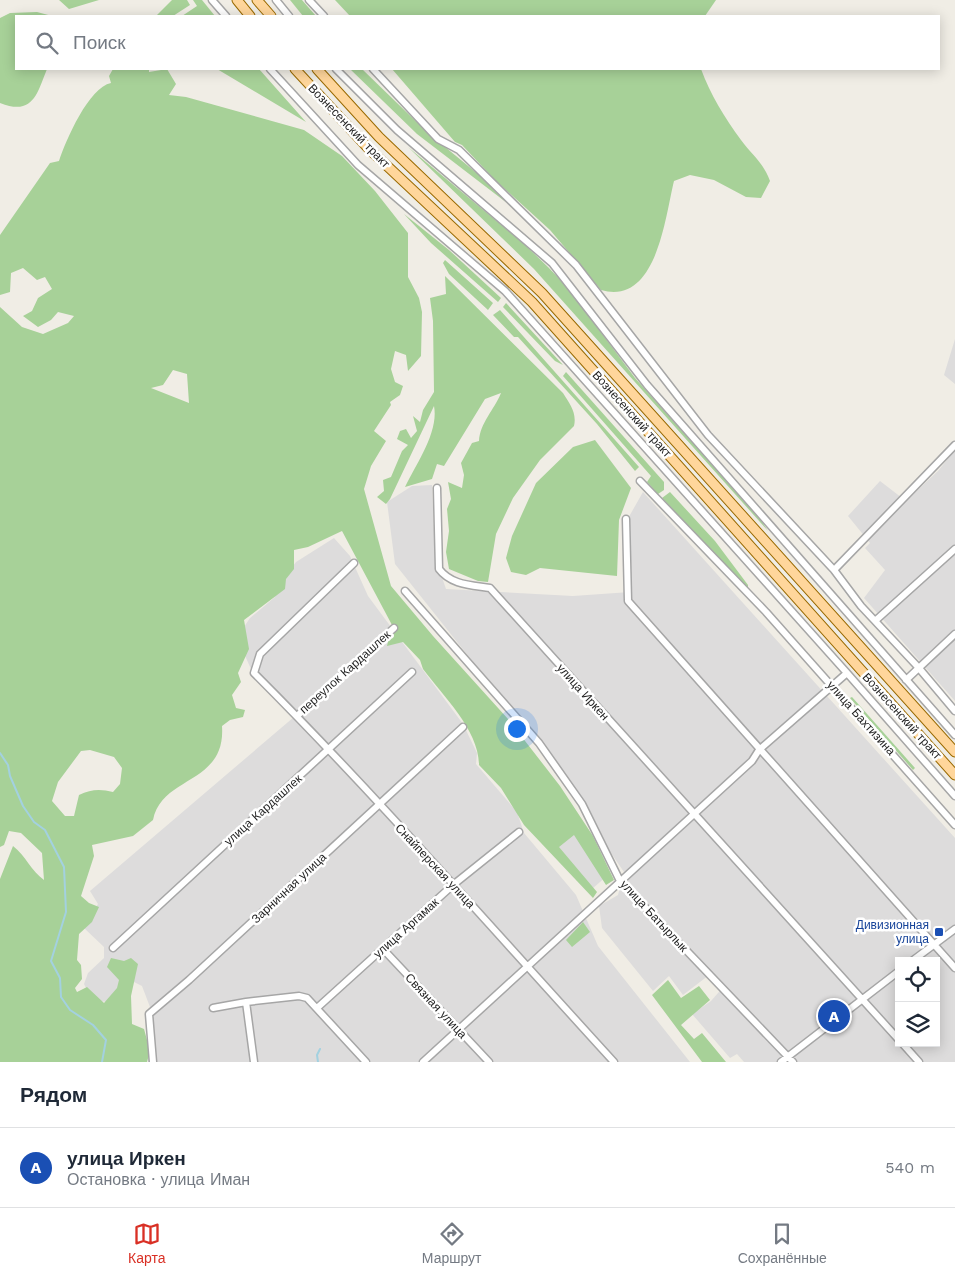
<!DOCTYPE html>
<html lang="ru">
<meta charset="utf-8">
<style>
:root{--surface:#fff;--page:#f6f6f7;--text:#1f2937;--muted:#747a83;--line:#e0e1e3;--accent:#d93025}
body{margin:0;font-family:"Work Sans",sans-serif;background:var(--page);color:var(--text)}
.controls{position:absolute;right:15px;bottom:15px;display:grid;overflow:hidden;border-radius:0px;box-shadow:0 2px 12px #0003}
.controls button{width:45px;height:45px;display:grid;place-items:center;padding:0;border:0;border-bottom:1px solid var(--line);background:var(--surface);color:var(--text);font:25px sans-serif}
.you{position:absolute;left:516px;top:728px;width:18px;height:18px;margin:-12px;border:4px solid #fff;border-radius:50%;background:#1a73e8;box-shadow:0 0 0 8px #1a73e833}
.badge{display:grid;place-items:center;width:32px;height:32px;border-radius:50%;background:var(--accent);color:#fff;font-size:16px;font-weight:700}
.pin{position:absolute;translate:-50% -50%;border:2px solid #fff;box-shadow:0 1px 5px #0006}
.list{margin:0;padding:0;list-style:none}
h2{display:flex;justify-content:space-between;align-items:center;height:65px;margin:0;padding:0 20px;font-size:21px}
h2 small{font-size:16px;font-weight:400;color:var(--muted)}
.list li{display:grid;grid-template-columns:32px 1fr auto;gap:15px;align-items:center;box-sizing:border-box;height:80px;padding:0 20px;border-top:1px solid var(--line)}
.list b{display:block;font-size:19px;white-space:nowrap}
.list p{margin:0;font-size:16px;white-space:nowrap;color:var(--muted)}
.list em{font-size:16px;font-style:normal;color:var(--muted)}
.icon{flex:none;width:28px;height:28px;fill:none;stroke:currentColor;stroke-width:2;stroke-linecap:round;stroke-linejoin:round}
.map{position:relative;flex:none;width:955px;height:1062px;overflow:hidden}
.search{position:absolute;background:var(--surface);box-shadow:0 2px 12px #0003;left:15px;right:15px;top:15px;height:55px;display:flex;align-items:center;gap:12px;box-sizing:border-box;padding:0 18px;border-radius:0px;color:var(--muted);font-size:19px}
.sheet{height:145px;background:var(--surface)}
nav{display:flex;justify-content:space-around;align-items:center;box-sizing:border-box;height:70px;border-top:1px solid var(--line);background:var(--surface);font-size:14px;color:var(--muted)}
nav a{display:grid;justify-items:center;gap:2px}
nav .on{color:var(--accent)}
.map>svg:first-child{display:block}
.residential{fill:#dddcdc;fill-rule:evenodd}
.forest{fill:#a7d198;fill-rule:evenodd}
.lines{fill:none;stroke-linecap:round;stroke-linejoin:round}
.stream{stroke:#a3d1e0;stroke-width:2}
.minor-casing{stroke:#a6a6a6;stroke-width:9}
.major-casing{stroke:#9a6a00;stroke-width:11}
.minor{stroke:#fff;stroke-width:6}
.major{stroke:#ffd69b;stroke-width:9}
.transit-dot{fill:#1a4fb4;stroke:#fff;stroke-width:2}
.labels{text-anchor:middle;stroke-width:5;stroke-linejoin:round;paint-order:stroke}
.street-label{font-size:12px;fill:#1f1f1f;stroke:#fff}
.transit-label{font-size:12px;fill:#164399;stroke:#fff;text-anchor:end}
</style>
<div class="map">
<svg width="955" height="1062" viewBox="0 0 955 1062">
<rect width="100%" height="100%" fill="#f0ede5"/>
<path class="residential" d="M955,339V384L944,375Z
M955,450V701L864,598L885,570L865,548L870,543L848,516L880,481L906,501L938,471Z
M432,485L435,557L446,589L573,596L630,592L626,522L643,492L955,838V1062H744L737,1054L730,1058L692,1014L711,1001L725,985L713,972L683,995L669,976L653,991L602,928L599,906L618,895L624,872L524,726L395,564L387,502L412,486ZM899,961H936V1043H899Z
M334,538L350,556L368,596L463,724L477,753L476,764L517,812L524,833L576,895L598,946L690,1062H148V1017L150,1007L142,986L132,981L109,1002L98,1001L89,994L84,984L88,973L104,958V947L84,928L98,904L90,891L294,717L251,669L242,649L244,627L250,618L275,597L278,586L296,562Z
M576,831L608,875L592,889L553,849Z"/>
<path class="forest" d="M59,0H99L69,9Z
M172,0H187L190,5L173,16H156Z
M193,0H202L215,16H182L197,6Z
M290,0H302L316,16H303Z
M335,0H716L705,16H350Z
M37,12L52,16H16V69H47C37,94 33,116 0,103V18L10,13Z
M113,69H149V72L167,69L176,84L169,95L186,97L304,130L342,156L375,191L408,233V277L419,298L422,312L421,356L408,371L406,355L395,351L391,369L395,382L403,386L400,395L390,402L391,405L374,431L386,441L371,466L364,489L391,586L433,636L508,719L560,786L593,836L614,880L606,885L574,835L559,847L597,892L593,898L524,825L501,788L479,765C479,730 443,696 423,669L420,660L403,642L387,646L392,625L342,531L308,547L294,550V569L286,579L285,589L244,620L249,649L238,673L241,682L232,695L236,708L245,710L243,717L230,720L222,726C226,785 162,775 153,820L133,836L92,845L94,856L81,896L89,903L99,907L92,922L79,934L77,960L81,965L82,979L75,988L77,992L87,987L104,1003L117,988L119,980L107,967L111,958L124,961L131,958L138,964L131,996L132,1024L144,1029L150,1051L147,1062H0V879L13,846C26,856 31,871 44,880L42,853L21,833L9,831L4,845L0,847V307L22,327L43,334L68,323L74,316L58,312L51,320L38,327L23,316L32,311L38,298L52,289L45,277L37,280L23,268L11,273L10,292L0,295V235L50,163L59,161C66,140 89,87 111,83L109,76ZM173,370L187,374L189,403L151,388L163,385ZM90,750L114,757L122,768L120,784L113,792C101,789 91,789 79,795L74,816H65L52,801L58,782L81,751Z
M217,69H259L306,122Z
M350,69H362L428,133L478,174L507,203L417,134Z
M392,69H701C710,94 725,118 741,140C752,155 763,162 770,181L761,198L746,197L714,180L690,175L674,181C665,217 657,306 601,290L550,230L495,180L462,145L455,142Z
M408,147L523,243L548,267L568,288L635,378L759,517L768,531L534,269Z
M404,214L449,250L501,298L498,302L431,243Z
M445,260L493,303L488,310L449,274L443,263Z
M445,276L563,393C570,404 577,413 574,426L540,460L513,498L496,534L488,582L478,581L449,569L446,552L449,531L447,509L451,499L448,482L462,488L464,475L461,463L472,443L479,441C480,423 494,410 501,393L485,399L444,466L437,464L432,479L405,487C416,464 439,432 434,406L390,499L386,504L377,497L384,491L383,480L391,477L402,451L408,445L397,439L400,431L406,429L411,438L417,431L413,416L420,422L423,410L434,392L433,321L430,298L446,294Z
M506,303L563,365L555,361L503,307Z
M500,310L639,467L635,471L597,424L518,337H514L493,315Z
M566,372L664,482V490L658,494L647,482L651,476L563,376Z
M595,440L631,488L619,520L617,576L540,568L526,575L511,572L506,558L512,536L536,483L573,447Z
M670,492L715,541L748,585V589L662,498Z
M852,697L915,768L913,770L850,698Z
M583,922L590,932L572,947L566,940Z
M668,980L681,998L699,986L710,1000L681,1025L694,1039L702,1033L726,1062H702L652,995Z"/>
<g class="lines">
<path class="stream" d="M0,753L8,765L10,776L23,806L34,822L45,830L64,867L66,912L51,961L60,978L61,997L70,1010L93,1025L106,1040L102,1062
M318,1062L317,1055L320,1049"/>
<g class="minor-casing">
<path id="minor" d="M212,0L226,16
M276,0L289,16
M309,0L324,16
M270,69L358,165L505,291L847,673L955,796
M336,69L397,130L552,263L647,385L955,735
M373,69L438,139L459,150L576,265L708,435L834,570L861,606L918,667L955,711
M640,481L766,612L955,825
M437,488L439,569C451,585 471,585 490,588L899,1040
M626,519L628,601L955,968
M354,563L260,654L254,673C379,798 495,932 614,1062
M834,570L955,445
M405,591L539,743L582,804L620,881L793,1062
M875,621L955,549
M906,680L955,634
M297,716L394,628
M113,948L412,672
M383,949L489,1062
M912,961L955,929
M246,1002L254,1062
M213,1008L246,1002L299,996L307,998L366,1062
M317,1008L453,885L519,832
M902,1043L919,1062
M153,1062L149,1014L189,980L463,727
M423,1062L752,761L759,750L847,673
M781,1062L899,971"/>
</g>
<g class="major-casing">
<path id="major" d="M237,0L250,16
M257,0L271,16
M295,69L368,148L532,302L955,775
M317,69L379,137L542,293L955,752"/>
</g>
<use href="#minor" class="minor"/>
<use href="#major" class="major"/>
</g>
<rect class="transit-dot" x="934" y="927" width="10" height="10" rx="2.5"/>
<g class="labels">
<g class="street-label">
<text transform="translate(349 126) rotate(46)" y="4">Вознесенский тракт</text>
<text transform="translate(632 414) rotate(48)" y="4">Вознесенский тракт</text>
<text transform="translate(345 672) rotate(-42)" y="4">переулок Кардашлек</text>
<text transform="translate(583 692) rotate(48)" y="4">улица Иркен</text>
<text transform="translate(902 716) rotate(48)" y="4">Вознесенский тракт</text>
<text transform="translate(861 718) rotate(48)" y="4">улица Бахтизина</text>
<text transform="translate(263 810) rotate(-42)" y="4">улица Кардашлек</text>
<text transform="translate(435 866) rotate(47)" y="4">Снайперская улица</text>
<text transform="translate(289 888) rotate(-43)" y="4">Зарничная улица</text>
<text transform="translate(654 916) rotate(47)" y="4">улица Батырлык</text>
<text transform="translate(406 928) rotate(-42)" y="4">улица Аргамак</text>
<text transform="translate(436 1006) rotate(47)" y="4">Связная улица</text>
</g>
<g class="transit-label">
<text x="929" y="929">Дивизионная<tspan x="929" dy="14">улица</tspan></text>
</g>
</g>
</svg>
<div class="controls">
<button><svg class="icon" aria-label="locate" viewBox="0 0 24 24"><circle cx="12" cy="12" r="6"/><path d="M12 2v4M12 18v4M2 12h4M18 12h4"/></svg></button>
<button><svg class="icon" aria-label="layers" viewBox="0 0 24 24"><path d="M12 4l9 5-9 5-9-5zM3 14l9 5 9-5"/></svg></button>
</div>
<div class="you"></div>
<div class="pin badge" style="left:834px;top:1016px;background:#1a4fb4">A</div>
<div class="search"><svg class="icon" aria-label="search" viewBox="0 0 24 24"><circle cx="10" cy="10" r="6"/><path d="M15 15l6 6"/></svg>Поиск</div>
</div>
<section class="sheet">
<h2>Рядом<small></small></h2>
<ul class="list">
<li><span class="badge" style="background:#1a4fb4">A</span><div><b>улица Иркен</b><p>Остановка · улица Иман</p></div><em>540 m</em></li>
</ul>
</section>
<nav>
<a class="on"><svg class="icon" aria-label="map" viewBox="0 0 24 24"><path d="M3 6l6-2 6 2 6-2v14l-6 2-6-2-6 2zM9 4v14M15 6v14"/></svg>Карта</a>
<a><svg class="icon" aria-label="directions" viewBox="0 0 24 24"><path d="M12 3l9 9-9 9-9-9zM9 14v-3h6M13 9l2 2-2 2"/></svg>Маршрут</a>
<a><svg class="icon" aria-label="saved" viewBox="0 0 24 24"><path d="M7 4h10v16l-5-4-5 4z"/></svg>Сохранённые</a>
</nav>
